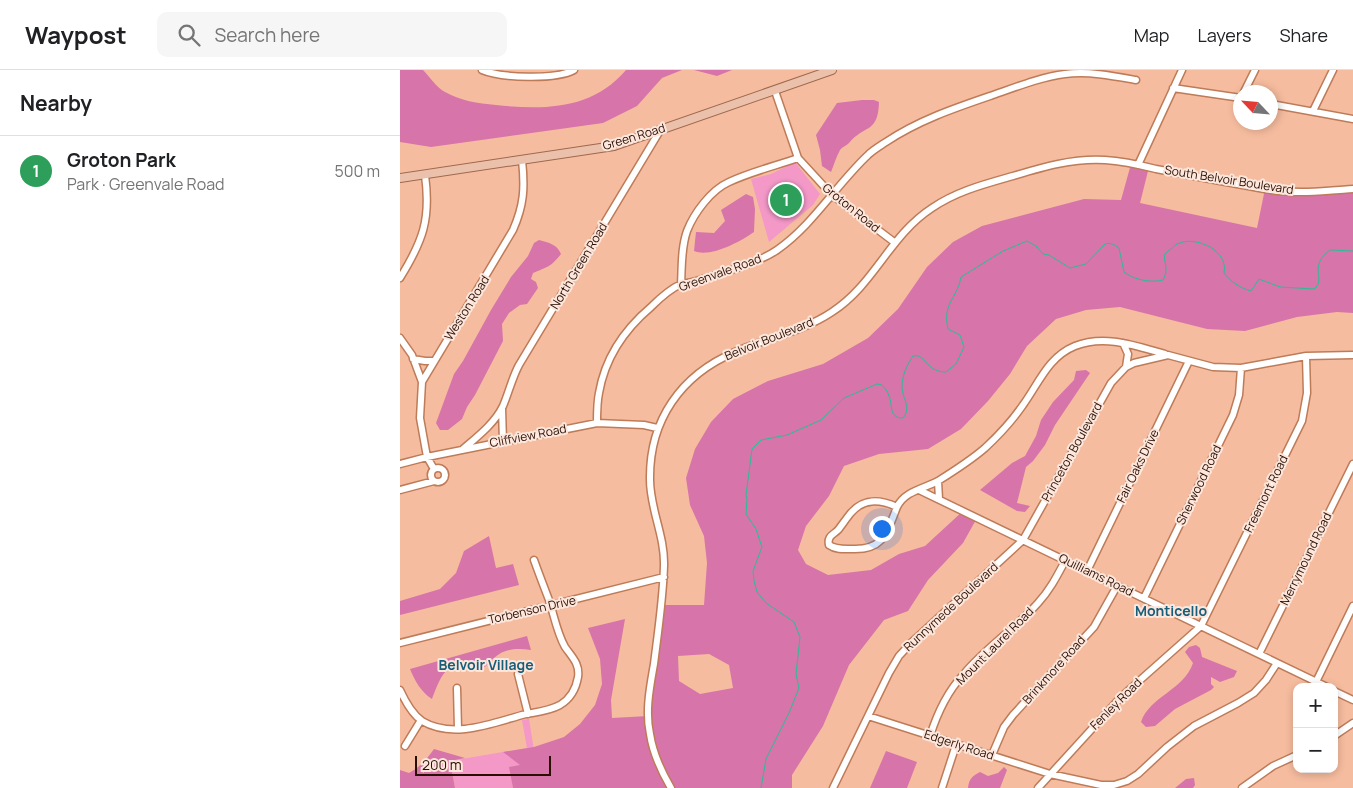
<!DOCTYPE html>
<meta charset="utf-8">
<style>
:root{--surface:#fff;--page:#f6f6f6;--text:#202124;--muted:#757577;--line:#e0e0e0;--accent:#2563eb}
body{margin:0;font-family:Manrope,sans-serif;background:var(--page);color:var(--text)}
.controls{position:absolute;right:15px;bottom:15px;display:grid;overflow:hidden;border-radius:10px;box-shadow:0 2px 8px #0003}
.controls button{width:45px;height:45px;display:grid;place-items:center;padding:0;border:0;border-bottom:1px solid var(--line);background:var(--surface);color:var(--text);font:25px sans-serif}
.compass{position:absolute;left:833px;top:15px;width:45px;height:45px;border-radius:50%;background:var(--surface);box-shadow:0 2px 8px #0003;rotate:296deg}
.scale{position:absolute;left:15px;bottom:12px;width:136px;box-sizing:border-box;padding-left:5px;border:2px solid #290f03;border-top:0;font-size:14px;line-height:18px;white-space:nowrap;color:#290f03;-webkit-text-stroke:4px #fde6db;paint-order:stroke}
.you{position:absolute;left:481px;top:458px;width:18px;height:18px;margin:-12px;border:4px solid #fff;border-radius:50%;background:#1a73e8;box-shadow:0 0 0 8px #1a73e833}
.badge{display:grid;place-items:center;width:32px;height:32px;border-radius:50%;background:var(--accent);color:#fff;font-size:16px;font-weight:700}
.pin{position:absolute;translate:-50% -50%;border:2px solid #fff;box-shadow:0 1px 5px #0006}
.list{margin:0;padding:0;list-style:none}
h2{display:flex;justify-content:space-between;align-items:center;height:65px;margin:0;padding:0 20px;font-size:21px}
h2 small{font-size:16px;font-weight:400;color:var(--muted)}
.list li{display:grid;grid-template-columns:32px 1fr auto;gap:15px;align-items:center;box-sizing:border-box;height:70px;padding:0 20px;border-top:1px solid var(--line)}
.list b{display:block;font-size:19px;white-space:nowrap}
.list p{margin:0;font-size:16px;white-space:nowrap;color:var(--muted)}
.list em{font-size:16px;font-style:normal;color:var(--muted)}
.icon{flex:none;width:28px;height:28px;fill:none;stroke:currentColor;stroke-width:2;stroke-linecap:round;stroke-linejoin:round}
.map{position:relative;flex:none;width:953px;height:718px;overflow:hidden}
header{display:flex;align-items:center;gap:30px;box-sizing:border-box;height:70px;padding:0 25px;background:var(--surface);border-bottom:1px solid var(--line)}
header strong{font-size:24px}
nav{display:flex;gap:28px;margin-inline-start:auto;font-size:18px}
.search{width:350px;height:45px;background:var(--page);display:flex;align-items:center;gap:12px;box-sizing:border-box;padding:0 18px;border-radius:10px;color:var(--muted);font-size:19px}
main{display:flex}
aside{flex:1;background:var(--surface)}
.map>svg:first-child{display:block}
.green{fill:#f398c7}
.forest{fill:#d774aa;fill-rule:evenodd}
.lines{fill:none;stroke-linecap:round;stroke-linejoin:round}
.stream{stroke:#25c093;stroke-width:1}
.minor-casing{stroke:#be7b58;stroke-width:9}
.major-casing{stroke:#9f684c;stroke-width:10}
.minor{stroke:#fff;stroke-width:6}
.major{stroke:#ecc1ac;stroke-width:8}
.labels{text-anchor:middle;stroke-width:4;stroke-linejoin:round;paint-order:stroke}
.street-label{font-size:12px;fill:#290f03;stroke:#fde6db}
.neighbourhood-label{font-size:14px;font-weight:bold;fill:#165e79;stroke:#fde6db}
</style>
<header>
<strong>Waypost</strong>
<div class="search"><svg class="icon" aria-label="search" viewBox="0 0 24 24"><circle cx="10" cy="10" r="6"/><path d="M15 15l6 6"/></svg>Search here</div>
<nav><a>Map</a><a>Layers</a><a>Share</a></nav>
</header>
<main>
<aside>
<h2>Nearby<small></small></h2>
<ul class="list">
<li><span class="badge" style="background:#2e9e5b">1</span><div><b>Groton Park</b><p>Park · Greenvale Road</p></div><em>500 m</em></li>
</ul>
</aside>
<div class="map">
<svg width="953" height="718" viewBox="0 0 953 718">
<rect width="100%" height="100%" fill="#f6bc9f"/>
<path class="green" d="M395,92L420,124L413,135L369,172L351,109L371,104Z
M129,649L136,693L110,697L113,718H55L50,691L127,678L122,650Z"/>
<path class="forest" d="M0,0H23C30,7 36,17 45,22C61,31 77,33 96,35C144,40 192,40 226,0H282L262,8L237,36L203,53L31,77L0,72Z
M294,0H332L317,6Z
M462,30H474L479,32C478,64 465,54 449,73C446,76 442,77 440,80C436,87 434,95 431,102L422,96L420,80L416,65L437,33Z
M731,94L749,97L740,133L857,158L865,119H953V243L937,242L897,247L845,261L807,259L720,237L686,240L656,249L627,276L610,304L588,331L561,359L528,379L479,384L444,396L429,426L406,456L398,480L406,494L428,505L471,500L499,484L525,476L563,441L577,448L563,473L528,510L508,541L484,550L449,595L423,656L392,705V718H113L109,697L120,695L103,682L134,677L164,667L180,654L195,635L202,614L200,589L188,558L225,549L211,630L212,648L248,646L262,535H304L307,493L304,466L290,435L286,408L295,379L311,352L333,329L368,311L423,294L468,268L498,239L527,197L553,172L582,156L684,129L721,130ZM309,584L329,595L333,618L300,624L279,611L278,586Z
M346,124L353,127L355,139L354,162C340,172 310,188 294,181L296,162L314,163L325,151L321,140Z
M139,170C149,173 157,174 161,184C151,197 147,197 133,203L131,209L136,212L138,218L127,234L120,235L109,243L102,254L103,271L75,325L67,337L62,349L48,360H40L36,353L54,304L63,291L91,240L111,207L128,186L134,173Z
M686,300L690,303L655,355L645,375L633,391L626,397L617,433L630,436L625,442L617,441L580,420L612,393L625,386L636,366L641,350L653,332L674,310L676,301Z
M89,466L96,498L113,494L119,515L0,545V531L40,519L56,503L64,481Z
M127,566L131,580C118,578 105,578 94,588C91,590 89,594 86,596C81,600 77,598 71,596C45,590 40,609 32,629C21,622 15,611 10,599Z
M796,575L800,578L802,587L837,601L834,607L820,612L811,607V614L814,617L811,620L775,639L755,656L746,657L741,652C750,626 784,620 793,593L785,582L789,577Z
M34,679L65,688L50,691L55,718H0V700L9,703C20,697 27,689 34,679Z
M486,681L517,692L507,718H470Z
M604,697L607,700L600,718H568C569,709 572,706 580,702L588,706L598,703Z
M794,708L795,715L793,718H775L786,709Z"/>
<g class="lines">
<path class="stream" d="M361,718L366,689L389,643L399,618L396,604L400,567L394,552L366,533L357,522L354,511L353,501L362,477L356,459L346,444L347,429L346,425L352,379L361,370L387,365L421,350L444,328L477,314L482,315C485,318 488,322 489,326C493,334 488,348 503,348C512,337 502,328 502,317C502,305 507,295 513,286C526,283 525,302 546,302L556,294L564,277L560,265L548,259C542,233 557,229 561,207L603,181L627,171L636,176L643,184L649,185L670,198L686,194L705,174C710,172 715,175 719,178L724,202C734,210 751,213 763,210C770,199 762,188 765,184C766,182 770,180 771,179C775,176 772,177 777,174C795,165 829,180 824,203C831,212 840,218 851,221L859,209L880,217L914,219C927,209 907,197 930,180L953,181"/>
<g class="minor-casing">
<path id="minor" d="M82,0C101,8 156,10 174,0
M773,18L841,28
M375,21L398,88L432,125L494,172
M844,22L855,0
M871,34L953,49
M913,41L933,0
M738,95L782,0
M0,208C23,171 31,149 25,105
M281,214C282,197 281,178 287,161C294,143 311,120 329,112C350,102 375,96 398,88
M0,268L12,285L22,312
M723,273L728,284L726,297
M13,289L25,291H34
M102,338L103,372
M197,353C197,343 197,332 199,323C205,288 225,259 251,237C259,229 270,219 281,214C285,213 291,213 296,211C317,205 359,193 377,180C413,155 436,115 468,85C473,80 480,76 486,72C519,50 555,38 593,25C616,17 641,7 665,4C689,1 714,6 736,10
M63,379C77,367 95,353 103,336C109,322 112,308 119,295L261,59
M0,394L27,387L197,353L244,355L257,358
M31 405a7 7 0 1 1 14 0a7 7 0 1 1-14 0Z
M34,399L27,387L20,348L22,312L113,160C124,135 125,118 122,90
M538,411L539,429
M0,420L34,411
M519,420L927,617
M497,437C487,462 484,480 453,479C445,479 436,480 429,475C427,466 433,465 438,460C442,455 446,449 450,444C463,428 479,429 497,437C505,421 523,419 538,411C554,401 570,391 585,378C599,365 612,351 623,335C639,313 648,287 675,276C705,264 736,276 765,284
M687,501L789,291
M744,528L833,345L839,325L841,298
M0,573L264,507
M859,584L953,394
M118,604L128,644
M916,612L953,536
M57,618L58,659
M0,620C5,631 12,644 22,651C54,670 95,652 126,644C137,642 149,641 160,635C170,629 176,619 178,607C180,594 172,587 165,577C157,563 154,545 149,530C144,517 139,504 134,490
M934,621L953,630
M468,646L650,704L701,715H714L727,711L738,704L767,677L794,656L838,633L854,623L866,610L877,593
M530,666C537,644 547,622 563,605C585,578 615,559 638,533C650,520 657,506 665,491
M934,666L953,653
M5,676L21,650
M592,685L604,657L613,645L694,557L717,516
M271,718C261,701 253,684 250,664C245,641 250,617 254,594C258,562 263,529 264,496C265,466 250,439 250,410C249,350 281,305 335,282C367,268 402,262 432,242C475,214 489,166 532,138C557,121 585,114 613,106C643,97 673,88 705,90C722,91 740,95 756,99C795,106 833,114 871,120C898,124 926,121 953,119
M433,718L489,603L499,586L512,572L623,470L711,313L726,297L734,293L768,285L813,297L841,298L906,286L953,285
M542,718L556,675
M638,718L721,627L801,556L902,351L907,323L906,286
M842,718L873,696L897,685"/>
</g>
<g class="major-casing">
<path id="major" d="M0,108L214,76L432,0"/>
</g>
<use href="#minor" class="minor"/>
<use href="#major" class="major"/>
</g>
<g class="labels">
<g class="street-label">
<text transform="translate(234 67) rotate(-17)" y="4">Green Road</text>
<text transform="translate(829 110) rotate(9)" y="4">South Belvoir Boulevard</text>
<text transform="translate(451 138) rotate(39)" y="4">Groton Road</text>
<text transform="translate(179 196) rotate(-59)" y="4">North Green Road</text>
<text transform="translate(320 203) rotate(-20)" y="4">Greenvale Road</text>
<text transform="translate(67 238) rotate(-58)" y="4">Weston Road</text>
<text transform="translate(369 269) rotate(-22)" y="4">Belvoir Boulevard</text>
<text transform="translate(128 366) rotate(-11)" y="4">Cliffview Road</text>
<text transform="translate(672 382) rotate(-61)" y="4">Princeton Boulevard</text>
<text transform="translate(738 396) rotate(-64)" y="4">Fair Oaks Drive</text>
<text transform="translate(799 415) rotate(-64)" y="4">Sherwood Road</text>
<text transform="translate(866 424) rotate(-64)" y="4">Freemont Road</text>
<text transform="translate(906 489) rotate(-64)" y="4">Merrymound Road</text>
<text transform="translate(696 505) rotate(26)" y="4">Quilliams Road</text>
<text transform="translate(551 537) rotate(-43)" y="4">Runnymede Boulevard</text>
<text transform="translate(132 540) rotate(-13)" y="4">Torbenson Drive</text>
<text transform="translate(595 576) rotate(-45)" y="4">Mount Laurel Road</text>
<text transform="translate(654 600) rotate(-48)" y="4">Brinkmore Road</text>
<text transform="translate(716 634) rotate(-45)" y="4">Fenley Road</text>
<text transform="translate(559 675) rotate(18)" y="4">Edgerly Road</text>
</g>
<g class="neighbourhood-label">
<text x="771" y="546">Monticello</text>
<text x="86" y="600">Belvoir Village</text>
</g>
</g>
</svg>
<div class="controls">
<button>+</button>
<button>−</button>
</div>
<svg class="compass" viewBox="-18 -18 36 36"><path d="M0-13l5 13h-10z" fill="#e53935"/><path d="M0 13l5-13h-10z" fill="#757577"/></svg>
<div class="scale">200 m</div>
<div class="you"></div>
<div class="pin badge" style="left:386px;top:130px;background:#2e9e5b">1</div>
</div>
</main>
